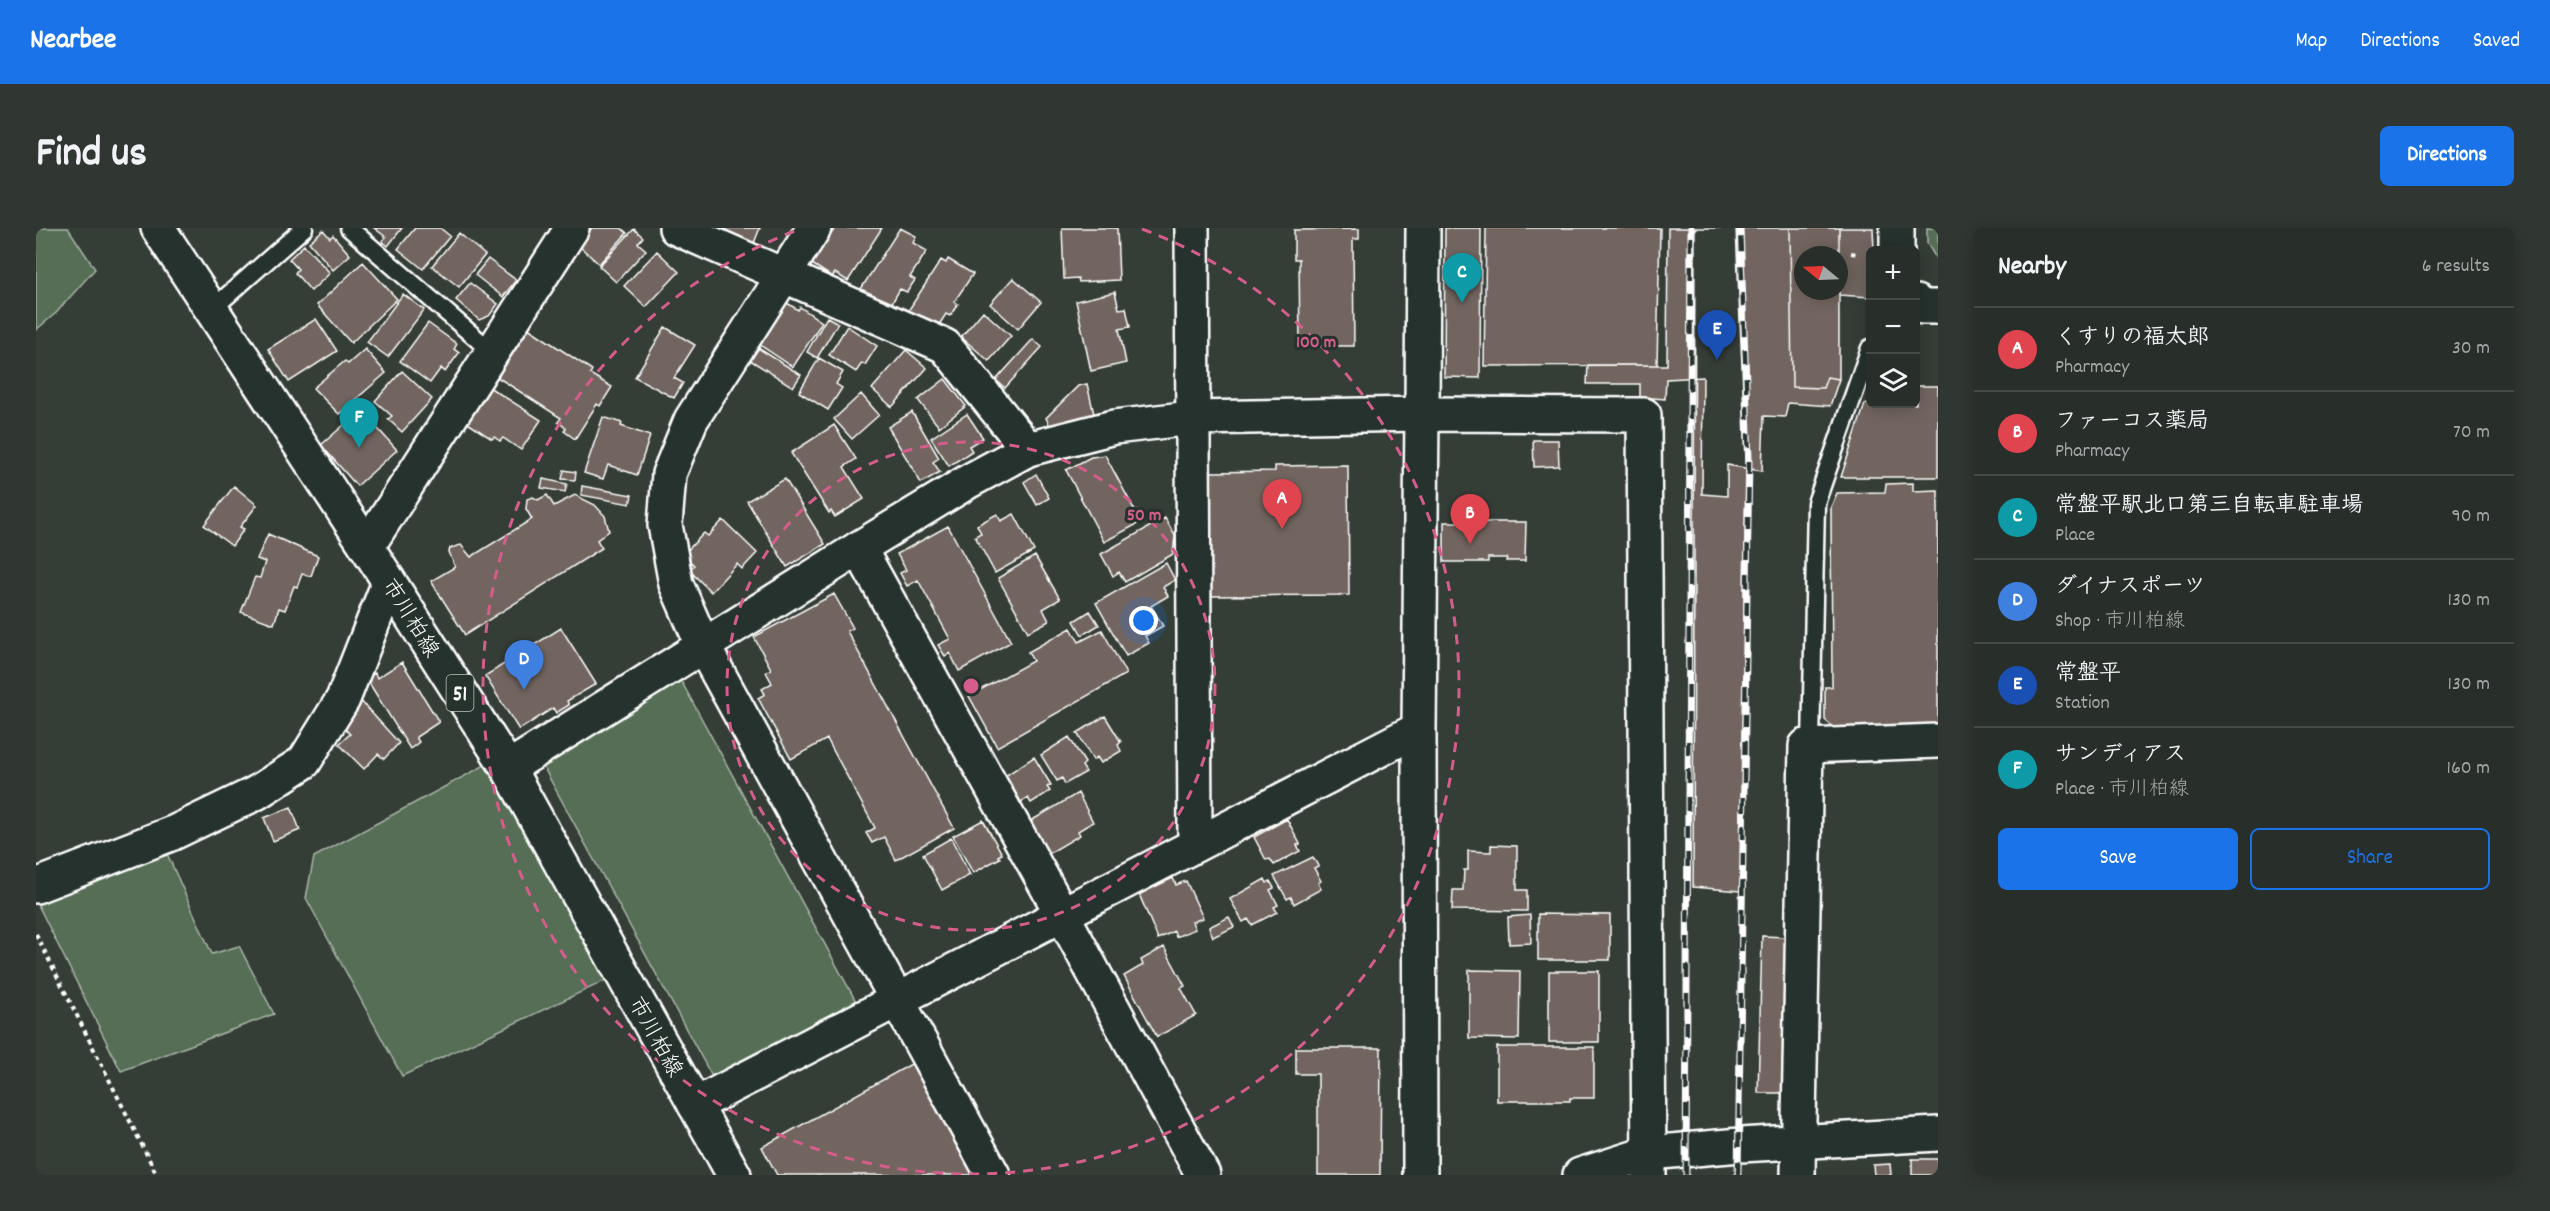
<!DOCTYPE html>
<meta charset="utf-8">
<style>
:root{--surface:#282e29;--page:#303631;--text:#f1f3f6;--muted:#a5a8a8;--line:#444a46;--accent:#1a73e8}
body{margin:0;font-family:Dekko,"Klee One",sans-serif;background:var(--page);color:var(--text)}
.controls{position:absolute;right:18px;top:18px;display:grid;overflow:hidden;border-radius:9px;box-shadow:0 3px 15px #0003}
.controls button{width:54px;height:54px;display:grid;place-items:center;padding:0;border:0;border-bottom:2px solid var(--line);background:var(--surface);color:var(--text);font:30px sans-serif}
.compass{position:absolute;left:1758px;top:18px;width:54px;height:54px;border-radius:50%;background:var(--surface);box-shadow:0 3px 15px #0003;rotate:289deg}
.you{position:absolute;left:1108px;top:393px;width:21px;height:21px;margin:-15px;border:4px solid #fff;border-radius:50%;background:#1a73e8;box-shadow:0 0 0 9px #1a73e833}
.badge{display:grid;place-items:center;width:39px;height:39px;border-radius:50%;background:var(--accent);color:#fff;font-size:20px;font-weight:700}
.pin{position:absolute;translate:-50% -50px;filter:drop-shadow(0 2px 3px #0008)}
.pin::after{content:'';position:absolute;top:32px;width:21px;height:18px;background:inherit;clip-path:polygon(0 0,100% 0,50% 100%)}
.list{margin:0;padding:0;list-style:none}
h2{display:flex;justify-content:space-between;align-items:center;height:78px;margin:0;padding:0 24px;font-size:26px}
h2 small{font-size:20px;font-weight:400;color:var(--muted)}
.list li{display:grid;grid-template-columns:39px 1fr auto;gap:18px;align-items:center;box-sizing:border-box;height:84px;padding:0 24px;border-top:2px solid var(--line)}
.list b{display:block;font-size:22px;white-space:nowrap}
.list p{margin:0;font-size:20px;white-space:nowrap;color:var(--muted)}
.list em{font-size:20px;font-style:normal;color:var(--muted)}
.actions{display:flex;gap:12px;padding:18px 24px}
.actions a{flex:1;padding:14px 0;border:2px solid var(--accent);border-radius:9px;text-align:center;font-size:21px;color:var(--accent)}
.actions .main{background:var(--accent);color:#fff}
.icon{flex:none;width:33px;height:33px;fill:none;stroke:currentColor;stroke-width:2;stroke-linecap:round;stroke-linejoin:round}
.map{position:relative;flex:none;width:1902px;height:947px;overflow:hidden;border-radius:9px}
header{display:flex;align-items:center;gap:36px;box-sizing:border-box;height:84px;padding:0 30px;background:var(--accent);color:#fff}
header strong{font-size:28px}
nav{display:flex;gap:33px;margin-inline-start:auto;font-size:21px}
.intro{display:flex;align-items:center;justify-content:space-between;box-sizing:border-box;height:144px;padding:0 36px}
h1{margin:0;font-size:42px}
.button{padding:15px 27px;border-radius:9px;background:var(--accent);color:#fff;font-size:21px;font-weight:700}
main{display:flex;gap:36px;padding:0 36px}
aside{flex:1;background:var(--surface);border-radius:9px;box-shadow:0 3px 15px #0003}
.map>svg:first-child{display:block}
.green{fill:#546e54;stroke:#aab6aa;stroke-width:1.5}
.building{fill:#72655e;stroke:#fff;stroke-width:1.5;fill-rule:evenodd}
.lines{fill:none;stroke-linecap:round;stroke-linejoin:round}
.lane-casing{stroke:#fff;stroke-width:21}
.street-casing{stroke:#fff;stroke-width:38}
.secondary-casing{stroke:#fff;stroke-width:38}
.primary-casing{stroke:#fff;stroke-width:38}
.path{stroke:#fff;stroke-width:4;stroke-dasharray:4.5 4.5;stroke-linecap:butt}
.lane{stroke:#26332d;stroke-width:16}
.street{stroke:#26332d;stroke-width:33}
.secondary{stroke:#26332d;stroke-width:33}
.primary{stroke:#26332d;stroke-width:33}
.rail-casing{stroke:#fff;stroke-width:7}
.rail{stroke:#26332d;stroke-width:4.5;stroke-dasharray:14;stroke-linecap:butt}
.ring{fill:none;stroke:#d45d8c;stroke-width:3;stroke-dasharray:10 8}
.labels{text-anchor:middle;stroke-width:6;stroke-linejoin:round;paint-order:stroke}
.shield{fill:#26332d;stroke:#bec2c0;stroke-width:1.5}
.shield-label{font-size:21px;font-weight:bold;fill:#fff}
.street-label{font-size:22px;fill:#fff;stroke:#26332d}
.centre{fill:#d45d8c;stroke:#26332d;stroke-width:3}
.ring-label{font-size:18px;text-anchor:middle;font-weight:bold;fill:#d45d8c;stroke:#26332d;stroke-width:6;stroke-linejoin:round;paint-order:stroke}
</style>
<header>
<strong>Nearbee</strong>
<nav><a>Map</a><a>Directions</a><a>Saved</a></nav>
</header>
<div class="intro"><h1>Find us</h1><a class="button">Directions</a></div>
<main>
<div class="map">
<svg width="1902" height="947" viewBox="0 0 1902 947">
<rect width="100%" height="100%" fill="#353d37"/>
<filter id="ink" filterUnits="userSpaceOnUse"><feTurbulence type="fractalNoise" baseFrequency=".0167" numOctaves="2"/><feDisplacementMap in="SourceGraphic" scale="12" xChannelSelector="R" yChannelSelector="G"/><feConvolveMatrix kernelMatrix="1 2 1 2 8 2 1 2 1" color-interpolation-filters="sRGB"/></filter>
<g filter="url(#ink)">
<path class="green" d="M0,0H32L59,41L20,85L0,102Z
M1891,0H1902V34L1891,15Z
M644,451L822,777L680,856L502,529Z
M449,537L571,752L366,848L270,670L278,629Z
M128,619L176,726L203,718L238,786L85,843L0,673Z"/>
<path class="building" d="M338,0H366L352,18L346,13L350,9Z
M379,0H404L414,8L387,41L362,21Z
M556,0H585L591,5L563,36L541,16Z
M685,0H724L718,15Z
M799,0H846L812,53L799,45L796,49L776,36Z
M864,0L880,8L877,15L891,23L874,49L879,52L871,64L864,61L853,80L823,64Z
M1026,0H1081L1083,52L1043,54L1042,50L1028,51Z
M1409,0H1445L1444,150L1408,149Z
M1450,0H1624L1621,137L1448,138Z
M1632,0H1754L1756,159L1787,160L1791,149L1803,151L1794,178L1752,175L1749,189L1728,188L1726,243L1691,237V268L1666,266L1667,149L1630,151L1629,171L1604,169V156H1551L1552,137H1631Z
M1659,0H1700L1710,232L1704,663L1657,659Z
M1754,0H1803V151L1791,149L1787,160L1756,159ZM1767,27H1803V63H1767Z
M1803,0H1837L1838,22H1834V69L1803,67Z
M598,1L607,9L602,15L610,22L580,54L563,38Z
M1323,1V11H1317L1318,118H1264L1263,31H1258V2Z
M287,2L294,10L297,7L314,27L297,42L273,14Z
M423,5L449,27L423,59L396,38Z
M268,17L294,45L275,63L259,45L262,41L253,31Z
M621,23L643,44L610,79L588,58Z
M452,31L480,52L467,69L439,47Z
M912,31L937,46L918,74L922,76L914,88L910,86L901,100L872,83L905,32L910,35Z
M327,34L361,71L315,115L281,77Z
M977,50L1005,74L982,101L954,76Z
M434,55L462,76L453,88L443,92L420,72Z
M1079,64L1083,81L1090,80L1094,99L1083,101L1090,135L1055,143L1040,73Z
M367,66L388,82L352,129L331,114Z
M751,75L762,82L764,79L786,94L757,139L724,117Z
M947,83L975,108L953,133L925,109Z
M791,89L802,95L781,130L771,124Z
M280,91L301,123L253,154L232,121Z
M392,95L421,116L418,121L423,125L409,144L405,140L394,155L364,133Z
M489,98L556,142L554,146L576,159L564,178L561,176L539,211L528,203L530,200L522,194L525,190L458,147Z
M811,98L841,118L829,137L826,135L820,144L793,127Z
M629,99L659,117L638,150L647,155L638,170L599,149Z
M997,111L1006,119L969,160L960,152Z
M722,120L765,147L757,159L714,132Z
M329,121L350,145L303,186L277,160L309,133L312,136Z
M870,122L891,140L856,179L836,161Z
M783,130L807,144L800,156L806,160L792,182L763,164Z
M366,143L396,171L366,204L352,191L356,188L339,173Z
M909,151L930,178L903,199L882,172Z
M1051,156L1058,186L1014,198L1010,190L1042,158Z
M1880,158H1902V249H1805L1829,176H1880Z
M453,159L505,192L485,222L467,210L464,213L458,209L456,211L430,194Z
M825,166L843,187L816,211L798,191Z
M325,182L361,222L321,258L285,217Z
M876,184L903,230L897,234L904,244L885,255L852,199Z
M931,186L947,210L933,218L936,223L913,238L895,210Z
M567,189L586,195L585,198L614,208L601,247L572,237L567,251L548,245Z
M798,197L820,231L808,239L828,271L799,289L795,283L793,285L755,225Z
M1497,212H1522L1523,238L1498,239Z
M1069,227L1105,294L1068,314L1030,242L1055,229Z
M1312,237L1313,367L1175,368L1174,244L1239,243V238Z
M528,242L540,244L539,252L526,251Z
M1000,246L1013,270L1001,277L988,254Z
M507,251L531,256L529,264L505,260Z
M749,251L789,316L751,339L711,273Z
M1877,255V263L1902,262V499H1797L1789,492V459H1796L1795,279L1801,265L1849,264L1850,256Z
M198,258L221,277L204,299L208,301L196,318L168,297Z
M546,258L596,267L594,276L545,267Z
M511,267L518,278L539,267L559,277L569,288L573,303L561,312L566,320L429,407L395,353L419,339L413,324L414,320L425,317L435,329L496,291L490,281L491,271L497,269L502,272Z
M961,286L965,293L978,286L998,323L959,345L939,308L945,305L941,297Z
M1129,290L1139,308L1137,326L1089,354L1083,344L1077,348L1065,326Z
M687,292L721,325L706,341L701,336L675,364L653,342L658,337L647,327L668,305L672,308Z
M1408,294H1490L1489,333H1470L1471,330H1452V334H1408Z
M912,298L975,414L923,443L914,425L909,428L902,417L914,411L882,352L871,358L864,345L870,342L861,326Z
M232,306L282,328L275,348L266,346L261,359L258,358L249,382L243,380L238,396L205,384L219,349L224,350L229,334L221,331Z
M999,328L1024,371L1007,381L1013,393L992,404L962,350Z
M1130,335L1139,352L1127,359L1132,368L1115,378L1127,398L1109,408L1113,415L1090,428L1060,375Z
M798,366L817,400L811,403L918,600L860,632L848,609L836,615L830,605L839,600L791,511L755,531L722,470L729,466L726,461L736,455L730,444L735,441L718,409Z
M1054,383L1063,397L1046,407L1038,393Z
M525,400L560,456L531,473L533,477L520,485L517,480L483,502L449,448Z
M1035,400L1043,414L1066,402L1090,446L961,519L933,468L997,433L992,424Z
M366,434L403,494L380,509L383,514L374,521L330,450L339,445L341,450Z
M323,471L363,515L348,531L342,526L328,541L303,516L314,506L309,501Z
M1069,488L1085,514L1082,517L1085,523L1065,535L1061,529L1057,532L1041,505Z
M1033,509L1049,535L1046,538L1050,544L1029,556L1026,550L1021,553L1005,527Z
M998,529L1015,557L1011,559L1014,563L995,575L992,570L985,574L969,548Z
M1042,565L1057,594L1042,603L1044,607L1012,626L993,594Z
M255,579L264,602L237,613L228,590Z
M1251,591L1264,616L1261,617L1264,623L1238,637L1234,631L1230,632L1218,609Z
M947,592L966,626L962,628L964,630L937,645L917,608Z
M915,610L934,647L906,662L887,626Z
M1455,617L1481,618V662H1491V683L1416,682L1417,662H1427L1428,642H1432V623L1455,624Z
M1277,629L1282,638L1278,640L1285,653L1282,655L1285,661L1258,676L1255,669L1251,671L1238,648Z
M1137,650L1140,657L1150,653L1167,690L1156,694L1159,701L1140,709L1138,703L1122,711L1103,666Z
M1229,651L1231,655L1234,653L1238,660L1234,662L1242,677L1238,679L1241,684L1216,697L1212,691L1207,694L1194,671Z
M1502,686L1574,687V732H1502Z
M1494,687L1495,715L1473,716L1472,689Z
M1193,689L1198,699L1177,709L1173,699Z
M1726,708L1750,709L1746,865H1722Z
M1128,719L1149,758L1145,760L1160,787L1121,809L1088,748L1107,737L1105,732Z
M1433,742L1484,743L1483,811L1433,810Z
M1513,743H1563V814H1513Z
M1461,819H1558V870H1534V873H1461Z
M1260,820H1345L1344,947H1282V846H1260Z
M877,835L938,947H741L726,919Z
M1876,931H1902V947H1876Z
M1854,936L1855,947H1838L1837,937Z"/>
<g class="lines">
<g class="lane-casing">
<path id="lane" d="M313,0L456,124
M175,82L268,0
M1775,518L1780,275L1834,120"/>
</g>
<g class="street-casing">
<path id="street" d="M640,0L909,118L992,221
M778,0L655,192L633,246L629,297L640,356L667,418L957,947
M1156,0L1159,616
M1861,0V22
M1880,74L1887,79H1902
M331,319L536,0
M823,320L1026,686L1167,947
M0,658L137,605L220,565L268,534L307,471L353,354
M659,877L1383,501
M1384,947L1383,501L1386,186L1608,187L1613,947
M1762,947L1770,518L1902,513"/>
</g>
<g class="secondary-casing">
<path id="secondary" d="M472,540L823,320L933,253L992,221L1078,199L1156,190L1386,186L1387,0
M1544,947L1613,925L1704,917L1902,906"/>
</g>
<g class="primary-casing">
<path id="primary" d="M122,0L331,319L472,540L698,947"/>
</g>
<path class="path" d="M1815,25L1822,26
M0,706L121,947"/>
<use href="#lane" class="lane"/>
<use href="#street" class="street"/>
<use href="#secondary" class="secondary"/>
<use href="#primary" class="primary"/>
<g class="rail-casing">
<path id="rail" d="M1650,947L1655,0
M1702,947L1713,231L1704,0"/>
</g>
<use href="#rail" class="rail"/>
</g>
</g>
<g class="ring">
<circle cx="935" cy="458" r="244"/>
<path d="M1106 1A488 488 0 1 1 764 1"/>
</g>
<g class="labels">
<rect class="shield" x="410.5" y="447" width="27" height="36" rx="4.5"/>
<g class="shield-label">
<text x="424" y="472">51</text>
</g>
<g class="street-label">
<text transform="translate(376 389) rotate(58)" y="8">市川柏線</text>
<text transform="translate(621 808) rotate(61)" y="8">市川柏線</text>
</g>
</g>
<circle cx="935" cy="458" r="9" class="centre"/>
<g class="ring-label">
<text x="1280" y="119">100 m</text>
<text x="1108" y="292">50 m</text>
</g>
</svg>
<div class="controls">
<button>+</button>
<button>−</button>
<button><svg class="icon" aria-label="layers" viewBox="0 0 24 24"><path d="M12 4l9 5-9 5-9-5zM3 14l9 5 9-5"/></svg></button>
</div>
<svg class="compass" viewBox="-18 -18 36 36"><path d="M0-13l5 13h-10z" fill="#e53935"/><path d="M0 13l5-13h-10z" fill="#a5a8a8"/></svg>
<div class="you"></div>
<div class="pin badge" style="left:1246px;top:301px;background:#e0444e">A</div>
<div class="pin badge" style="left:1434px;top:316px;background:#e0444e">B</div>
<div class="pin badge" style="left:1426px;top:75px;background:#0f9aa8">C</div>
<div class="pin badge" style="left:488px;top:462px;background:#3f7fe0">D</div>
<div class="pin badge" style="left:1681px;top:132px;background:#1a4fb4">E</div>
<div class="pin badge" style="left:323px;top:220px;background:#0f9aa8">F</div>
</div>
<aside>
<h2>Nearby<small>6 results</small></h2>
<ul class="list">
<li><span class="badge" style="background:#e0444e">A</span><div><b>くすりの福太郎</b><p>Pharmacy</p></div><em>30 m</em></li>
<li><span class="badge" style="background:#e0444e">B</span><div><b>ファーコス薬局</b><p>Pharmacy</p></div><em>70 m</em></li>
<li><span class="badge" style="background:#0f9aa8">C</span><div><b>常盤平駅北口第三自転車駐車場</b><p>Place</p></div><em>90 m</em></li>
<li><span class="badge" style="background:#3f7fe0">D</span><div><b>ダイナスポーツ</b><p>Shop · 市川柏線</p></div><em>130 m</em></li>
<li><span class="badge" style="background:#1a4fb4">E</span><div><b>常盤平</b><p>Station</p></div><em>130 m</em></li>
<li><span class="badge" style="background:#0f9aa8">F</span><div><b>サンディアス</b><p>Place · 市川柏線</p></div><em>160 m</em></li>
</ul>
<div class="actions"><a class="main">Save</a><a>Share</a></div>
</aside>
</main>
